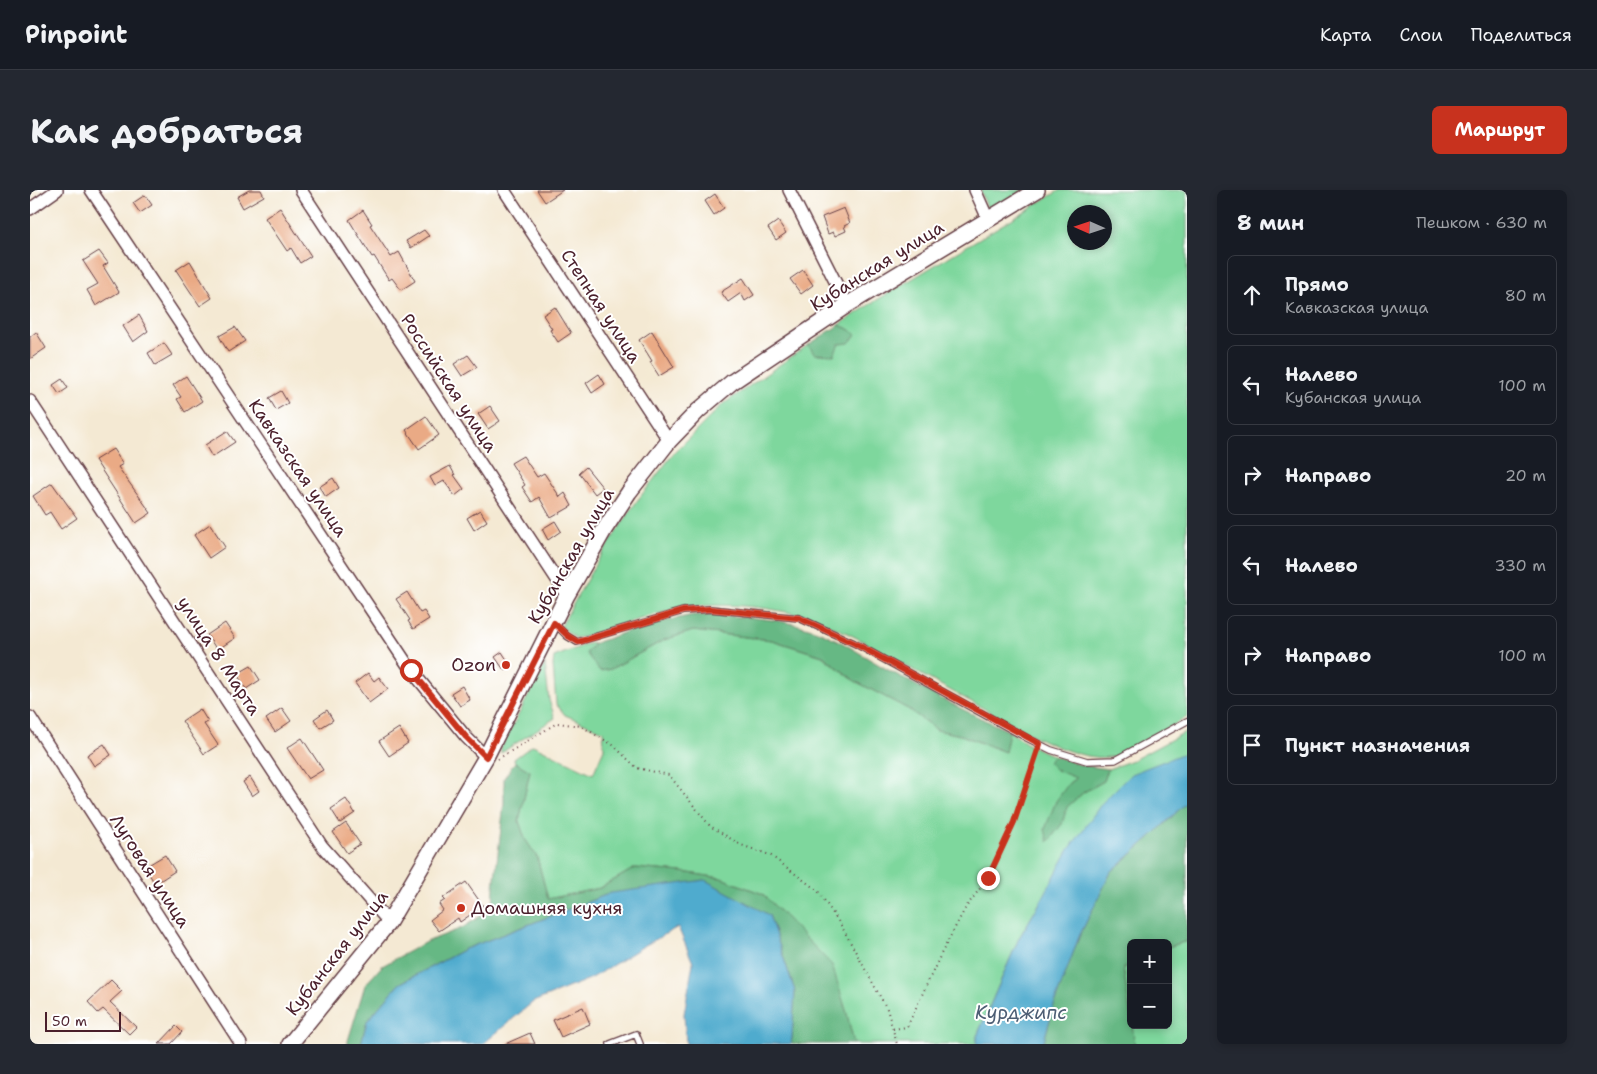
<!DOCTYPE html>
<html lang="ru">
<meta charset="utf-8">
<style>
:root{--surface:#171b24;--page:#242831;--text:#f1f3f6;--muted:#9ea1a6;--line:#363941;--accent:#c8321e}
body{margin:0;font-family:"Shantell Sans",sans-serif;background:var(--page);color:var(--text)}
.controls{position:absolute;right:15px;bottom:15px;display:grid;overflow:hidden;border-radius:8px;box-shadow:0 2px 8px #0003}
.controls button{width:45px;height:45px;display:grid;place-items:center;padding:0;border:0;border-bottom:1px solid var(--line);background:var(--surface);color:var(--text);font:25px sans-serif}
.compass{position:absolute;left:1037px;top:15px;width:45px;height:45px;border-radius:50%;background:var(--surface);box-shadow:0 2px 8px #0003;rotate:273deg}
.scale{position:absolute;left:15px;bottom:12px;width:76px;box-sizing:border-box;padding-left:5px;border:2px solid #4a1f2b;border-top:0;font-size:14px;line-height:18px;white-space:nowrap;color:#4a1f2b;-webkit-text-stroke:4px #fff;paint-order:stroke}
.stop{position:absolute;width:15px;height:15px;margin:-11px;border:4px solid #c8321e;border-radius:50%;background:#fff}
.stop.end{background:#c8321e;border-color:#fff;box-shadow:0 1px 5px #0008}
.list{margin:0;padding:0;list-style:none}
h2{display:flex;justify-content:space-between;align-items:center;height:65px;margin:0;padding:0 20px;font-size:21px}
h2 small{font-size:16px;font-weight:400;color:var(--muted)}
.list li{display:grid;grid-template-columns:32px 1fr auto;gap:15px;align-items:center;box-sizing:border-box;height:80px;margin:0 10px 10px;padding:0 10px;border:1px solid var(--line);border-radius:8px}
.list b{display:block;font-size:19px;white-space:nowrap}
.list p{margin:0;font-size:16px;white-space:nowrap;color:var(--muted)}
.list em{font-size:16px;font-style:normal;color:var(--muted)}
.icon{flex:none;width:28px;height:28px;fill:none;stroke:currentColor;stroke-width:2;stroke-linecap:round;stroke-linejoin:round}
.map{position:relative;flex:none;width:1157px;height:854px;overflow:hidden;border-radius:8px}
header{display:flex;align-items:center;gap:30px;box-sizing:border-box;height:70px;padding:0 25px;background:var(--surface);border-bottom:1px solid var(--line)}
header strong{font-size:24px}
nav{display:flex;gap:28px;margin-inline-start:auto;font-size:18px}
.intro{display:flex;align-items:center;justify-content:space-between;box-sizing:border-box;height:120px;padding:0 30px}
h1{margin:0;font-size:35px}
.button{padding:12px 22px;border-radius:8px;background:var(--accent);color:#fff;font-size:18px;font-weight:700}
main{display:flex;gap:30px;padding:0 30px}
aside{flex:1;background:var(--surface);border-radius:8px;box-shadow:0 2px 8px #0003}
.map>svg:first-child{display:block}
.green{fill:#7ed79d;stroke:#647b64;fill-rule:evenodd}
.forest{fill:#66b884;stroke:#586c58}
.water{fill:#50abce;stroke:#4d657c}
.building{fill:#eaaa85}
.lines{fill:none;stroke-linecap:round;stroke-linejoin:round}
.lane-casing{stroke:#643d44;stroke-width:8}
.street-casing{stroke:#643d44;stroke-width:14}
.secondary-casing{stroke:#643d44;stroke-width:18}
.path{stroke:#643d44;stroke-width:2;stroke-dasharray:1 4;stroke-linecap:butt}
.lane{stroke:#fff;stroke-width:5.5}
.street{stroke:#fff;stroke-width:11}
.secondary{stroke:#fff;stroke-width:15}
.route{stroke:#c8321e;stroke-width:6}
.poi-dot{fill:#c8321e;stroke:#fff;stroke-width:2}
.labels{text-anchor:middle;stroke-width:4;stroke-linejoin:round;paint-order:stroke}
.street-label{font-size:18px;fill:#4a1f2b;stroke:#fff}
.poi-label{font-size:18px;fill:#4a1f2b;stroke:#fff;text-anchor:end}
.water-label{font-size:19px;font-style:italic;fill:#4d5e74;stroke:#fff}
</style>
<header>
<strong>Pinpoint</strong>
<nav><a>Карта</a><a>Слои</a><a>Поделиться</a></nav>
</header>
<div class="intro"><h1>Как добраться</h1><a class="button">Маршрут</a></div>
<main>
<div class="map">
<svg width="1157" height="854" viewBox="0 0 1157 854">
<rect width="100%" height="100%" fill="#fff"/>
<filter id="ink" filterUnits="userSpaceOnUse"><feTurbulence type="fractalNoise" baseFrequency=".02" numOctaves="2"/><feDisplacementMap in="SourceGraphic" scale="10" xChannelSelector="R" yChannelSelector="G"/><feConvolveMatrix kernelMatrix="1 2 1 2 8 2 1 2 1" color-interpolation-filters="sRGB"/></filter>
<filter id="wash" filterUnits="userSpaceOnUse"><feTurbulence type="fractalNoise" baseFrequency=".0096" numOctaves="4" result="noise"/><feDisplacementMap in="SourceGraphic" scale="20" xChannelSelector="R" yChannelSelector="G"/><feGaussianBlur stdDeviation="1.12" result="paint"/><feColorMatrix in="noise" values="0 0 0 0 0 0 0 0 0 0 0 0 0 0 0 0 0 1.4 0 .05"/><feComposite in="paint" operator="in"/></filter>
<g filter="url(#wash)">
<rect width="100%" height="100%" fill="#f4e9d3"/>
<path class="green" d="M950,0H995L959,22Z
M1030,0H1157V527C1138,538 1100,564 1080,567C1046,572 992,540 962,523C939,510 915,498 892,485C848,460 807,432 756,422C723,415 677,412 643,420C613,427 583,438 553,447L545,448L531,436L566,373L607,311L644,263L692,215L778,155L785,164L809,154L821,140L809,135L842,113ZM1044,22H1074V52H1044Z
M663,441L742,450L792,466L825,491L878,519L907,540L931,545L975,562L979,541L999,555L1024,566L1018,572L1047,587L1039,593L1032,634L1036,617L1054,602L1074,591L1078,579L1103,570L1157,541V562L1140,570L1011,711L989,748L947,846V854H824L816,820L733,704L691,688L652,682L605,678L570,698L518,709L507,667L495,649L489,631L500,581L485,572L484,569L503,555L563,584L574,559L573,541L535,525L526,514L523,475L524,467L557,454L565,453L557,463L570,481L581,479L634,450Z
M515,474L519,510L525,528L471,563V558Z
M1157,751V854H1105L1101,835H1138V757Z
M1101,774V833L1093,778Z"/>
<path class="forest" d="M809,135L821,140L826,145L819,153L809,154L804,165L785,164L778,155Z
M663,425C705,426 759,427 797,445C817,454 835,467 853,477C894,500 936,522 979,541L975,562L931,545L907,540L878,519L825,491L793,466L742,450L663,441L634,450L581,479L570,481L556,463L565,453L613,436Z
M1024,566L1051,575L1078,579L1074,591L1054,602L1037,617L1032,634L1018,652L1015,639L1026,611L1039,593L1046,588L1026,580L1018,572Z
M485,572L500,581L489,631L495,649L507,667L518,709L570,698L605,678L652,682L691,688L733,704L802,775L816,820L824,854H761L762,848L765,801L739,725L581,703L435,759L369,794L337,831L331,854H317L335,795L352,776L396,752L432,738L463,718L464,696L474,614V588Z
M1157,612V751L1138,757V753H1101V774L1093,778L1105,854H1013L1025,812L1049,747L1081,682L1123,645Z"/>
<path class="water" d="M1157,562V612L1123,645L1081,682L1049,747L1025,812L1013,854H947V846L989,748L1011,711L1038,661L1072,613L1101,584Z
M675,690L739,725L765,801L762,848L761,854H656L654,824L663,773L648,737L612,757L562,788L503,812L453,854H331L337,831L369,794L435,759L581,703Z"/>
<g id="blocks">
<path class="building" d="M219,0H231L234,6L213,18L207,7Z
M507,0H533L515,12Z
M685,4L694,18L684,25L675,11Z
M115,5L122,15L110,23L103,13Z
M250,18L281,66L270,73L261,58L257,61L235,28Z
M814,18L820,33L814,36L816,41L805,46L803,42L798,44L792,27Z
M333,20L342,34L340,35L361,67L369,62L385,91L371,100L362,88L359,90L344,66L342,67L319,30Z
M748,31L756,43L746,50L738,38Z
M394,40L399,46L381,58L376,51Z
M69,61L78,73L73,76L89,102L66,116L57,100L68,94L53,71Z
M160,71L182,108L170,116L146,80Z
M773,80L783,95L771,104L760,89Z
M713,88L724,105L715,111L711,103L698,112L691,102Z
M525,117L541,143L528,152L520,140L522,139L513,125Z
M109,125L118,141L103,152L93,136Z
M205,137L215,151L198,162L189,146Z
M622,141L644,177L629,186L620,172L622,171L609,150Z
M6,142L16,158L0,169V147Z
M134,153L142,165L125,175L118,163Z
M438,165L447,177L432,186L424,174Z
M569,184L575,194L562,203L556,193Z
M156,186L172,211L155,222L147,209L151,207L143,195Z
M32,189L38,198L29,204L23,195Z
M251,201L258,213L246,220L239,208Z
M460,216L470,231L458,239L448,224Z
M396,226L409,245L389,259L376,240Z
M197,241L205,252L182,267L175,255Z
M83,259L93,274L88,277L121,323L106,333L65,270Z
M493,266L507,287L514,283L530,307L535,303L542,316L521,328L509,307L502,312L492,297L495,295L481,273Z
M420,276L425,285H424L434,299L425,306L414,291L405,296L400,287Z
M556,277L573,298L565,304L549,283Z
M303,288L309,298L296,307L289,297Z
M22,293L47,328L31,339L20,322L15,325L3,306Z
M450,320L457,331L444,340L437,328Z
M525,331L531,341L518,350L512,339Z
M180,334L195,357L179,368L164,345Z
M377,402L390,423L394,421L399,429L383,439L378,431L380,430L366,409Z
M195,433L205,448L187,460L177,445Z
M472,462L481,476L474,480L465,467Z
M221,476L230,490L216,499L207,484Z
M338,483L344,491L349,487L358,499L339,513L325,493Z
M432,496L440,510L430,516L421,503Z
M252,518L261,531L245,542L236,529Z
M170,519L178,532L174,534L188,555L174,564L152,531Z
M297,520L303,530L290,538L284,529Z
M369,538L378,553L359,566L349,551Z
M272,548L293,580L278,589L257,558Z
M74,554L81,565L64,576L57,565Z
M220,587L229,601L222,606L213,592Z
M316,609L325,623L310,633L301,619Z
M316,633L330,654L317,663L303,642Z
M135,665L145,681L125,694L115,677Z
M436,692L453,716L430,732L428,728L409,741L400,730L413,720L409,714L415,710L413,708Z
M81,790L92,801L80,812L106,837L99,844L73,819L68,823L58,812Z
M553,817L560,834L531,847L523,830Z
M146,836L152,842L141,854H129Z
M500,843L505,854H475Z"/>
</g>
</g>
<g filter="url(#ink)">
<use href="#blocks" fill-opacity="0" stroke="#643d44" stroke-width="1"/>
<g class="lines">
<g class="lane-casing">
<path id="lane" d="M525,434L537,446L547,452L653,421L680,419L769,428L824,453L997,548L1021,560L1057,571L1085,570L1157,531
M580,854L606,844L610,854"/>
</g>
<g class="street-casing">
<path id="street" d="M61,0L381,480L436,547L456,567
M271,0L537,405
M474,0L639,251
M759,0L817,115
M945,0L958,29
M0,19L27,0
M0,211L292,656L359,732
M0,527L211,854"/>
</g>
<g class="secondary-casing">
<path id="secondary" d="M260,854L359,732L456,567L537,405L574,340L599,302L639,251L668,221L702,192L817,115L1007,0"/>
</g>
<path class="path" d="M468,569L527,533L551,536L583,555L607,578L639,585L680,636L711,655L740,665L788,701L812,737L857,819L867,854
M863,839L877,837L911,764L936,717L958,688L984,632L1007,562"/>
<use href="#lane" class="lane"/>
<use href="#street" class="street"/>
<use href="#secondary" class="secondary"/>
</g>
</g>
<g class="lines" filter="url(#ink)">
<path class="route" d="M381,480L436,547L456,567L524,433L538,446L548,452L653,421L680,419L769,428L824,453L1010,554L984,632L958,688"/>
</g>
<g class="poi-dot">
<circle cx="476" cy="475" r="5"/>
<circle cx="431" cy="718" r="5"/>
</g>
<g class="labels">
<g class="street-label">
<text transform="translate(847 76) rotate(-32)" y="6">Кубанская улица</text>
<text transform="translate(571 116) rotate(57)" y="6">Степная улица</text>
<text transform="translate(419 193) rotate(57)" y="6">Российская улица</text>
<text transform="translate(268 278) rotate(56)" y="6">Кавказская улица</text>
<text transform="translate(541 366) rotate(-60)" y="6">Кубанская улица</text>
<text transform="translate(189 466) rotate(57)" y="6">улица 8 Марта</text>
<text transform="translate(120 681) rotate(57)" y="6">Луговая улица</text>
<text transform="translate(307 763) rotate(-52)" y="6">Кубанская улица</text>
</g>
<g class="poi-label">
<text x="466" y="481">Ozon</text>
<text x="441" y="724" text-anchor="start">Домашняя кухня</text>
</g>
<g class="water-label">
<text x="991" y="829">Курджипс</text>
</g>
</g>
</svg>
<div class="controls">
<button>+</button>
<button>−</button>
</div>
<svg class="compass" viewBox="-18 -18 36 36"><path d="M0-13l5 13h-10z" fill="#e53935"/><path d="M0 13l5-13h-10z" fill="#9ea1a6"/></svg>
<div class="scale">50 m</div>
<div class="stop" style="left:381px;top:480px"></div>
<div class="stop end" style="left:958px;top:688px"></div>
</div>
<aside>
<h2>8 мин<small>Пешком · 630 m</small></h2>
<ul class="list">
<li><svg class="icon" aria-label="ahead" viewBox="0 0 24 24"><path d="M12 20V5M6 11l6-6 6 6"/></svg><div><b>Прямо</b><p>Кавказская улица</p></div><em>80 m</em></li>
<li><svg class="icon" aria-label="left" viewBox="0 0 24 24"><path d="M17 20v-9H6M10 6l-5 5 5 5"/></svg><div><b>Налево</b><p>Кубанская улица</p></div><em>100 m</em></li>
<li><svg class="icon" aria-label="right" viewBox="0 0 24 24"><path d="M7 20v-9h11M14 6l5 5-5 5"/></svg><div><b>Направо</b></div><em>20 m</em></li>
<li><svg class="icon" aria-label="left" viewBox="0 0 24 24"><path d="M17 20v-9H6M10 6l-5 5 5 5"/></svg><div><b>Налево</b></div><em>330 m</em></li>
<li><svg class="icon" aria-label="right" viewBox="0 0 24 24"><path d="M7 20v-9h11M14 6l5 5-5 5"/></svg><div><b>Направо</b></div><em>100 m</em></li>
<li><svg class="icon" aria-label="arrive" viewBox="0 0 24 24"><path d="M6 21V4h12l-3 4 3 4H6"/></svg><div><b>Пункт назначения</b></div></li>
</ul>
</aside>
</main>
